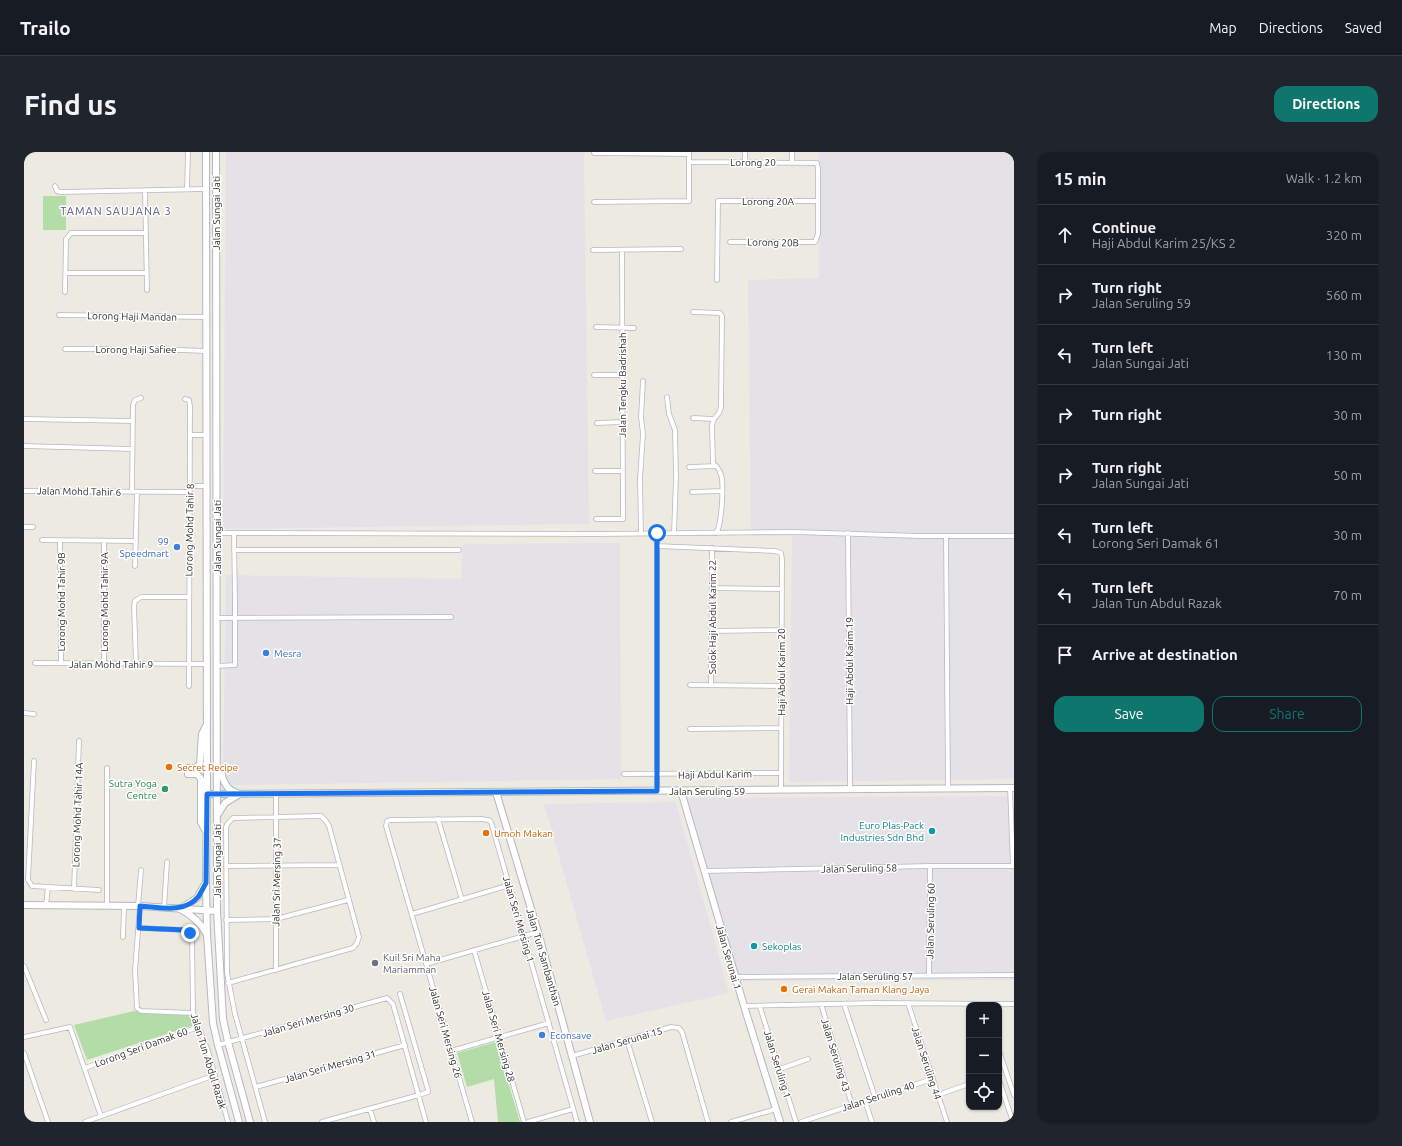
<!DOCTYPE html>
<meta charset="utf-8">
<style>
:root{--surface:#171b24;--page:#20242c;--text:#f1f3f6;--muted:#9ea1a6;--line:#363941;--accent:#0f766e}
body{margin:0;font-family:Ubuntu,sans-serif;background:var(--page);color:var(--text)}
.controls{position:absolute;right:12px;bottom:12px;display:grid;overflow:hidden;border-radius:8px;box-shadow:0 1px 3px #0004}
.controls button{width:36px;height:36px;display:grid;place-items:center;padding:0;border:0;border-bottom:1px solid var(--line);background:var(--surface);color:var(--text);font:20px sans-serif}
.stop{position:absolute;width:12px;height:12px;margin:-9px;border:3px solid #1a73e8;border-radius:50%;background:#fff}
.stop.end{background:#1a73e8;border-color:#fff;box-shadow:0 1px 4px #0008}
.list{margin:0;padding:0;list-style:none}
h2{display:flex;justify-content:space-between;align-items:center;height:52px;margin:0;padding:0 16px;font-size:17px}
h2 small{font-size:13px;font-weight:400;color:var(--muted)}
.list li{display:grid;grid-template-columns:26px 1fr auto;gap:12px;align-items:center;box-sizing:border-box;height:60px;padding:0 16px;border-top:1px solid var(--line)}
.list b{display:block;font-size:15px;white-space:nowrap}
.list p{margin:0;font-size:13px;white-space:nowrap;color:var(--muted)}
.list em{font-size:13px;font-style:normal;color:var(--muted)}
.actions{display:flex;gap:8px;padding:12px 16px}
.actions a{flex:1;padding:9px 0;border:1px solid var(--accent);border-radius:12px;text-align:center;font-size:14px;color:var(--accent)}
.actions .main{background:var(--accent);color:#fff}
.icon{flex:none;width:22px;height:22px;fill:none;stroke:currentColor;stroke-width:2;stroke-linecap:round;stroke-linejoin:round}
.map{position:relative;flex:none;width:990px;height:970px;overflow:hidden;border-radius:12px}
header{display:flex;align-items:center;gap:24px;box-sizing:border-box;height:56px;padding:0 20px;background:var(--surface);border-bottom:1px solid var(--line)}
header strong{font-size:19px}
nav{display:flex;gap:22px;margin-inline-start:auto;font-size:14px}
.intro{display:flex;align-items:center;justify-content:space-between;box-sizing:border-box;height:96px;padding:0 24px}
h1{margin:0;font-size:28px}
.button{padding:10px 18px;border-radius:12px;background:var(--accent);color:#fff;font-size:14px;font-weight:700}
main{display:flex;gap:24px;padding:0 24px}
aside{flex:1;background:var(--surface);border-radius:12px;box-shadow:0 1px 3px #0004}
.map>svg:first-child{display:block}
.industrial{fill:#e4e2e7}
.green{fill:#b2dda6}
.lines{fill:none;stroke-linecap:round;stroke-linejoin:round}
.street-casing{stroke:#b6b7c0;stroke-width:5.5}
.secondary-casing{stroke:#b6b7c0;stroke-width:8}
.street{stroke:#fff;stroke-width:4}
.secondary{stroke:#fff;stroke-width:6}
.route{stroke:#1a73e8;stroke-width:5}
.shop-dot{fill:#3f7fe0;stroke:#fff;stroke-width:1.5}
.food-dot{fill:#e8710a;stroke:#fff;stroke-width:1.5}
.leisure-dot{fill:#2e9e5b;stroke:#fff;stroke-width:1.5}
.culture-dot{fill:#0f9aa8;stroke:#fff;stroke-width:1.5}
.worship-dot{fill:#6b7280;stroke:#fff;stroke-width:1.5}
.labels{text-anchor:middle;stroke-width:3;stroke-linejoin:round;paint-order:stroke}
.street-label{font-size:10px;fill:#2e2e2e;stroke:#fff}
.shop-label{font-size:10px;fill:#366cbe;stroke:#fff;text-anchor:start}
.food-label{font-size:10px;fill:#c56008;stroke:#fff;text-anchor:start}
.leisure-label{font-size:10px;fill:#27864d;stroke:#fff;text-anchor:end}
.culture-label{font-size:10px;fill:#0d838f;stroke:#fff;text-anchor:end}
.worship-label{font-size:10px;fill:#5b616d;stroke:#fff;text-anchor:start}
.neighbourhood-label{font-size:11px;letter-spacing:1px;fill:#53557a;stroke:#fff}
</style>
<header>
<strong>Trailo</strong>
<nav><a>Map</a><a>Directions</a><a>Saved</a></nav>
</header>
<div class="intro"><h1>Find us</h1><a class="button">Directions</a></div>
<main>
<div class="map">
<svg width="990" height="970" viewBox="0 0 990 970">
<rect width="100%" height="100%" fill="#edeae2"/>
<path class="industrial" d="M202,0H560L565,372L199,377Z
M795,0H990V627L765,630L768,384H727L724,128L795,126Z
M596,391L597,627L208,633L199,628L202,423L437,427L439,392Z
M990,644V828L716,829L663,646Z
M652,650L705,841L582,869L520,652Z"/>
<path class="green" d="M19,44H42V78H19Z
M110,859L167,863L170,873L63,908L50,873Z
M472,890L496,970H474L470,927L443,935L433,901Z"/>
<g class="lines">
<g class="street-casing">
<path id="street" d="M768,0V11
M570,1L665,2
M665,10L793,11L794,17V82L791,90H706
M721,10V0
M31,34L33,39L37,40L182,37
M163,37L164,0
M121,38L123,138
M570,50L665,49V0
M569,98L657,97
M42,121H122
M693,128L694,49H793
M41,140L42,87L47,81H122
M669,160L696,161L698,164L697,255L695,261L690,267L688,273L689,311C694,315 697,320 698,327C699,338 698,373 692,381
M35,163L182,165
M572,175L610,176
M41,197H84L103,199L132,197L182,199
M570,223H598
M643,245L645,262L651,278L652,325L650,381
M161,247L165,248L166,254L165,534
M669,266L690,267
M0,267L109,269
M573,271L599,270
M166,283H182
M0,294L108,297
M665,315L692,314
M571,319H599
M165,334H183
M0,339L165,340
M108,340L109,253L111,248L117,246
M668,340L698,339
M572,367H599L598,98
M0,375H9
M193,381L575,382L770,380L896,384H990
M617,381L616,327L619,282L617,265L619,229
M633,381V639
M824,381L826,637
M922,384L924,637
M18,388L112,389
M36,389L37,511
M80,389V512
M633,394L751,399L757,401L758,407L757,638
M210,398H435
M111,414L113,340
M688,436L757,437
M193,466L427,465
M688,479L757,478
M11,511L183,512
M112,512L110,454L111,449L117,445H164
M193,514L211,513V450L210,381
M666,533L757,534
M687,533L688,396
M0,561L10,562
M666,577L757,576
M10,609L4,728L8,734L75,738
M600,622L757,621
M986,636L989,714
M414,667L438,748
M202,714L314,713
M681,719L906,714H990
M50,737L55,589
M22,753L24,735
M83,754V616
M114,754L117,718
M116,754L111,818L113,856L117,859L169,861
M140,756L143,710
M388,762L486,733
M202,768L252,767L324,748
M115,776L161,778L164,779L168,783L169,861L184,899L204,970
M99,785L100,754
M450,798L500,970
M402,812L514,780
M0,814L22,868
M252,818V642
M905,824L906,714
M711,825L990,823
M204,831L329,796L333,791L335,785L305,674L302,669L297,664L209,666L204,671L202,675L203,821L211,862L241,970
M884,851L923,970
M797,852L828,953
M820,852L851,945
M720,854L851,851L990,852
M736,855L772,970
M0,885L46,875L77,964
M603,888L628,970
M194,893L363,846L369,852L402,970
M427,899L525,871
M975,899L990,943
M0,901L24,970
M548,904L647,875L655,876L658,880L684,970
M61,916L174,875
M756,917L784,907
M975,928L989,970
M232,935L381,893
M914,943L945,932
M841,949L848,970
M346,957L350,970
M61,970L191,923
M298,970L395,943L404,940V938L376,842
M448,970L362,674L363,669L367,668L457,667L465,668L467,670L553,970
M504,970L549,957
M707,970L752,957
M777,970L908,927"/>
</g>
<g class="secondary-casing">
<path id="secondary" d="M182,0L183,642L182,731L183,783L189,871L194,893L215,970
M192,0L193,759L199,867L204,890L226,970
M164,616H172L176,612L178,582L182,574
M197,617C198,627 202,638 213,641
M164,622H173L177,627V670L181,678
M657,639L720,854L756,970
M472,640L514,780L566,970
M183,642L990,636
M194,662L201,651L214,643
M0,753L116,754L193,759
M156,757L173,746L181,732
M158,758C169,764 176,770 182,781"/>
</g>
<use href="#street" class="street"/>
<use href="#secondary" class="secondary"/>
</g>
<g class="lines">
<path class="route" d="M166,781L161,778L115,776L116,754C135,755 160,762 174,745C177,741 179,736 182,731L183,642L633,639V381"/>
</g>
<g class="shop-dot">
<circle cx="153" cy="395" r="4"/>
<circle cx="242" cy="501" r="4"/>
<circle cx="518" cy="883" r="4"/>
</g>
<g class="food-dot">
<circle cx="145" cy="615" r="4"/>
<circle cx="462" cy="681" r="4"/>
<circle cx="760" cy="837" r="4"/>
</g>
<circle class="leisure-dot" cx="141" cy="637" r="4"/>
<g class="culture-dot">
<circle cx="908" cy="679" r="4"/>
<circle cx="730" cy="794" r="4"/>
</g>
<circle class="worship-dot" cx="351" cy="811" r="4"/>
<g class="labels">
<g class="street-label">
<text x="729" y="14">Lorong 20</text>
<text x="744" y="53">Lorong 20A</text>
<text transform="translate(192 61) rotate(-90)" y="4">Jalan Sungai Jati</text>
<text transform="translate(749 90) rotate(1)" y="4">Lorong 20B</text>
<text transform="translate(108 164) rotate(1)" y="4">Lorong Haji Mandan</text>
<text x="112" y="201">Lorong Haji Safiee</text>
<text transform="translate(598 233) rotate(-90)" y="4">Jalan Tengku Badrishah</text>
<text transform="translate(55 339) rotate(1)" y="4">Jalan Mohd Tahir 6</text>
<text transform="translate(165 378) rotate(-89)" y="4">Lorong Mohd Tahir 8</text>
<text transform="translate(193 385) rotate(-90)" y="4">Jalan Sungai Jati</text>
<text transform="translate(37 450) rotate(-90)" y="4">Lorong Mohd Tahir 9B</text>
<text transform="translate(80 450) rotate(-90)" y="4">Lorong Mohd Tahir 9A</text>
<text transform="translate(688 465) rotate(-90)" y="4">Solok Haji Abdul Karim 22</text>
<text transform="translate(825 509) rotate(-90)" y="4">Haji Abdul Karim 19</text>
<text x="87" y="516">Jalan Mohd Tahir 9</text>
<text transform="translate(757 520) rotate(-90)" y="4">Haji Abdul Karim 20</text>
<text transform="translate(691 622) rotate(-1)" y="4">Haji Abdul Karim</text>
<text x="683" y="643">Jalan Seruling 59</text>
<text transform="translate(53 663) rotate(-88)" y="4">Lorong Mohd Tahir 14A</text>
<text transform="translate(193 709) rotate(-90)" y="4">Jalan Sungai Jati</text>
<text transform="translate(835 716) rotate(-1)" y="4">Jalan Seruling 58</text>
<text transform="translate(252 730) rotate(-89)" y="4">Jalan Sri Mersing 37</text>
<text transform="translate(495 767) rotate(74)" y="4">Jalan Seri Mersing 1</text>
<text transform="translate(906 769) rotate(-89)" y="4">Jalan Seruling 60</text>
<text transform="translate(520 805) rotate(74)" y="4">Jalan Tun Sambanthan</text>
<text transform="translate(705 805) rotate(74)" y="4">Jalan Serunai 1</text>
<text x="851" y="828">Jalan Seruling 57</text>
<text transform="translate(284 868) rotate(-16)" y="4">Jalan Seri Mersing 30</text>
<text transform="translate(422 880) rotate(74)" y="4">Jalan Seri Mersing 26</text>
<text transform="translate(475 884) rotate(74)" y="4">Jalan Seri Mersing 28</text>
<text transform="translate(603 888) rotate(-16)" y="4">Jalan Serunai 15</text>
<text transform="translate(117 895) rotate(-20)" y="4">Lorong Seri Damak 60</text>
<text transform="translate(812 903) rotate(73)" y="4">Jalan Seruling 43</text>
<text transform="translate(185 909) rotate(73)" y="4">Jalan Tun Abdul Razak</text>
<text transform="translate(903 911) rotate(72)" y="4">Jalan Seruling 44</text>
<text transform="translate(754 912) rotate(73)" y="4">Jalan Seruling 1</text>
<text transform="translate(306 914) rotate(-16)" y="4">Jalan Seri Mersing 31</text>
<text transform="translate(854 944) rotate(-18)" y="4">Jalan Seruling 40</text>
</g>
<g class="shop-label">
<text x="145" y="393" text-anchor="end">99<tspan x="145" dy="12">Speedmart</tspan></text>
<text x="250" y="505">Mesra</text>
<text x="526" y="887">Econsave</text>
</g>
<g class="food-label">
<text x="153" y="619">Secret Recipe</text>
<text x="470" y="685">Umoh Makan</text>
<text x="768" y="841">Gerai Makan Taman Klang Jaya</text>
</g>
<g class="leisure-label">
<text x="133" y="635">Sutra Yoga<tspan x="133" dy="12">Centre</tspan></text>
</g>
<g class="culture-label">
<text x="900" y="677">Euro Plas-Pack<tspan x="900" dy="12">Industries Sdn Bhd</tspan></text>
<text x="738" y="798" text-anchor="start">Sekoplas</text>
</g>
<g class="worship-label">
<text x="359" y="809">Kuil Sri Maha<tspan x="359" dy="12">Mariamman</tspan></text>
</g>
<g class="neighbourhood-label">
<text x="92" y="63">TAMAN SAUJANA 3</text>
</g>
</g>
</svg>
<div class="controls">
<button>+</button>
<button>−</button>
<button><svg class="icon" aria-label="locate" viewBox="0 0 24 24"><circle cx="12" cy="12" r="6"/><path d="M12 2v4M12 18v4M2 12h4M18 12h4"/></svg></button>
</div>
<div class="stop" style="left:633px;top:381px"></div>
<div class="stop end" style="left:166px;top:781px"></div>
</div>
<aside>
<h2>15 min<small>Walk · 1.2 km</small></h2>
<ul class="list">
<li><svg class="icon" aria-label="ahead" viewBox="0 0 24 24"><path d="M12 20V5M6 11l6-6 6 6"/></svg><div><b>Continue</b><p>Haji Abdul Karim 25/KS 2</p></div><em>320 m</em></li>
<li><svg class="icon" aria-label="right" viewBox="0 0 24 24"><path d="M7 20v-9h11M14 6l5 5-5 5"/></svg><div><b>Turn right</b><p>Jalan Seruling 59</p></div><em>560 m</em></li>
<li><svg class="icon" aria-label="left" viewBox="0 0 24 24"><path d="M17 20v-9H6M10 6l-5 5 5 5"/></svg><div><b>Turn left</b><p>Jalan Sungai Jati</p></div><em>130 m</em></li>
<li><svg class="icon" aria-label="right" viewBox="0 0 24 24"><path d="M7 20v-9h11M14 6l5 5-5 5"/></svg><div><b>Turn right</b></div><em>30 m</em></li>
<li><svg class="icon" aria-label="right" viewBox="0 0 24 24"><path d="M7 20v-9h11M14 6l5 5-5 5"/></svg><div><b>Turn right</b><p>Jalan Sungai Jati</p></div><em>50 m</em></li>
<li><svg class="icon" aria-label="left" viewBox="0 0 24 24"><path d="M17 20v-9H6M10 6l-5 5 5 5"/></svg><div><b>Turn left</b><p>Lorong Seri Damak 61</p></div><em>30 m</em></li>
<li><svg class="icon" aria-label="left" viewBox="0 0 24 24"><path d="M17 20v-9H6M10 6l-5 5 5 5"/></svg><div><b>Turn left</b><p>Jalan Tun Abdul Razak</p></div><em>70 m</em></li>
<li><svg class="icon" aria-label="arrive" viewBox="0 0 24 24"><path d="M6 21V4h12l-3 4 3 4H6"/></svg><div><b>Arrive at destination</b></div></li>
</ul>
<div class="actions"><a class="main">Save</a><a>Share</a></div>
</aside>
</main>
